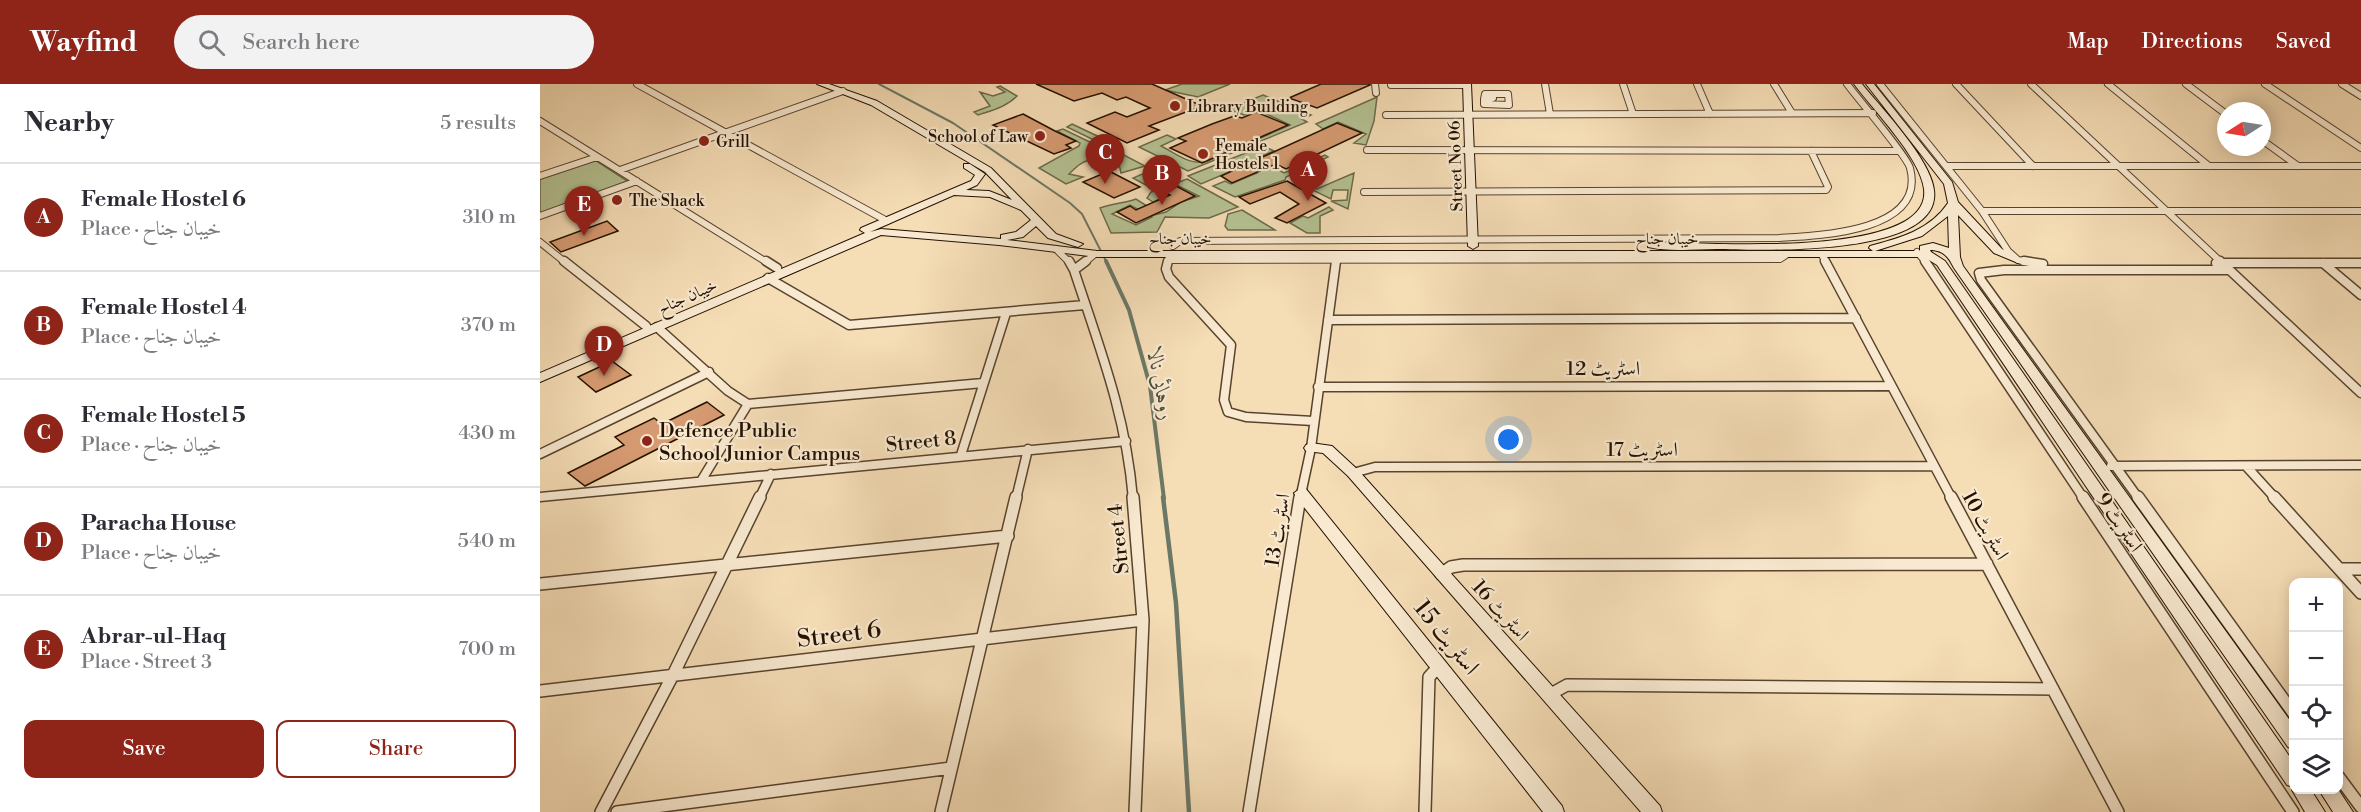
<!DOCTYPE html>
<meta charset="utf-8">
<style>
:root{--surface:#fff;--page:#f2f2f3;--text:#2b2b33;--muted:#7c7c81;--line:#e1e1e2;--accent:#8f2418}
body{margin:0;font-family:"Libre Bodoni",Amiri,serif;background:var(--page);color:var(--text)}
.controls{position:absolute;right:18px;bottom:18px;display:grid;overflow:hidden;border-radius:12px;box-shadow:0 3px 15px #0003}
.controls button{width:54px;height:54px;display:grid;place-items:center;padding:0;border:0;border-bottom:2px solid var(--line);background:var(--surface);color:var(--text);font:30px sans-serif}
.compass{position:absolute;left:1677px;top:18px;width:54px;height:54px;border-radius:50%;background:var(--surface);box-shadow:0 3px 15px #0003;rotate:258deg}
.you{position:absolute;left:969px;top:356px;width:21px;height:21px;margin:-15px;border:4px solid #fff;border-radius:50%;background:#1a73e8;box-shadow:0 0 0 9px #1a73e833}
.badge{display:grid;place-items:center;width:39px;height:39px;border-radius:50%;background:var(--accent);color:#fff;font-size:20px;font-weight:700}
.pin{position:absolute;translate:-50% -50px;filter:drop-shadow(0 2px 3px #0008)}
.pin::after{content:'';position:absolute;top:32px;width:21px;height:18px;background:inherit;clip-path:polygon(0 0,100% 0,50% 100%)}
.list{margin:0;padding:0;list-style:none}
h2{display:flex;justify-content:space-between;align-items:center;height:78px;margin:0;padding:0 24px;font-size:26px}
h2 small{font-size:20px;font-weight:400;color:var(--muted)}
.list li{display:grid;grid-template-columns:39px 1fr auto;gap:18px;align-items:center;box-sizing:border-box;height:108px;padding:0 24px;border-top:2px solid var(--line)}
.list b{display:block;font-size:22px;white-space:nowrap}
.list p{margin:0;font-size:20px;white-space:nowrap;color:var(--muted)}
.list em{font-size:20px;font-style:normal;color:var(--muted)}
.actions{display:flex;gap:12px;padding:18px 24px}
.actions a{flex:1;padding:14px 0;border:2px solid var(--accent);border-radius:12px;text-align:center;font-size:21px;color:var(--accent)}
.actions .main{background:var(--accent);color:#fff}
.icon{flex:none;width:33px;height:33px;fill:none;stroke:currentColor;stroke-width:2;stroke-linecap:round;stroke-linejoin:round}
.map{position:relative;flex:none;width:1821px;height:728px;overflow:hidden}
header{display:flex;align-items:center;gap:36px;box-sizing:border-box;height:84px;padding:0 30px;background:var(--accent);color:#fff}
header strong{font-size:28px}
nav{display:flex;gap:33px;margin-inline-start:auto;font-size:21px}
.search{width:420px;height:54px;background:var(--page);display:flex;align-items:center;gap:15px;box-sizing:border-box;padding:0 21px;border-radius:33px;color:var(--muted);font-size:22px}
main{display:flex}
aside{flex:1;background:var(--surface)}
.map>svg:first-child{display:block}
.green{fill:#b5c293;stroke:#6c6a4a;stroke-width:1.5}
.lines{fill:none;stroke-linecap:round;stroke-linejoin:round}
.stream-far2{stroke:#6c7867;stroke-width:2}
.stream-far1{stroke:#6c7867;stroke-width:4}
.stream{stroke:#6c7867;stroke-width:4.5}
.building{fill:#d79b72;stroke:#241100;stroke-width:1.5}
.street-far2-casing{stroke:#58442e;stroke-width:8}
.street-far1-casing{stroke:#58442e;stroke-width:11}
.street-casing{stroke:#58442e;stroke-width:14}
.secondary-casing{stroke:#241100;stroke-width:2}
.street-far2{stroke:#f8e9d0;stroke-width:6}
.street-far1{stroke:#f8e9d0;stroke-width:8}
.street{stroke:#f8e9d0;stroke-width:11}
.secondary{fill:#f8e9d0;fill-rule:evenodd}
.poi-dot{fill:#8f2418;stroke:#f8e9d0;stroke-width:2}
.labels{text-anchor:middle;stroke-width:4.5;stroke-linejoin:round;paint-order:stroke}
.far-poi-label{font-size:16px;fill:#241100;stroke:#f8e9d0;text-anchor:start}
.far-street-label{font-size:16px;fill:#241100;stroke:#f8e9d0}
.street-label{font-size:20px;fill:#241100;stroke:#f8e9d0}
.poi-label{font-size:20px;fill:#241100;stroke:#f8e9d0;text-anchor:start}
.water-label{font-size:21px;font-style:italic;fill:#4e4d3c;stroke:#f8e9d0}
.near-street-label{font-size:24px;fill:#241100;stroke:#f8e9d0}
</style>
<header>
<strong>Wayfind</strong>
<div class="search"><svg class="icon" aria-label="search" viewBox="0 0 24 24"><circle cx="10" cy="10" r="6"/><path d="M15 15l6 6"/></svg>Search here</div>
<nav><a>Map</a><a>Directions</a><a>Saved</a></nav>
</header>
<main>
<aside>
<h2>Nearby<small>5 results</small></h2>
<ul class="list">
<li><span class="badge">A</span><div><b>Female Hostel 6</b><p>Place · خیبان جناح</p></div><em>310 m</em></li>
<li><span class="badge">B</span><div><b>Female Hostel 4</b><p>Place · خیبان جناح</p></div><em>370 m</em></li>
<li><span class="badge">C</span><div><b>Female Hostel 5</b><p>Place · خیبان جناح</p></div><em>430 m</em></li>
<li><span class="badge">D</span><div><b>Paracha House</b><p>Place · خیبان جناح</p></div><em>540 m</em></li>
<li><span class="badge">E</span><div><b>Abrar-ul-Haq</b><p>Place · Street 3</p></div><em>700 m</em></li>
</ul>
<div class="actions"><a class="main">Save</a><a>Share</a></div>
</aside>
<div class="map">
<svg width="1821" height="728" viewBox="0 0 1821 728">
<rect width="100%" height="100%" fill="#f5ddb6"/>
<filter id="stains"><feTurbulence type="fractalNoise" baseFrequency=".00333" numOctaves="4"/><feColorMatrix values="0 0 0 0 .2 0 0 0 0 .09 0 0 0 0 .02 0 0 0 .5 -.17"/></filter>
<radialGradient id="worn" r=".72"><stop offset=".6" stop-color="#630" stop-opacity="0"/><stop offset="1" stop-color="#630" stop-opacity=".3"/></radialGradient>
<path class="green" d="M642,0H690L658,13L625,6Z
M460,2L477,12C466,23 453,26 438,31L434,28L450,22L440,8L453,12L465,8L457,3Z
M723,11L771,31L762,35L767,38L709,62L704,58H711L750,41L718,26L704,31L688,25Z
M837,13L834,37L826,61L814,59L826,50L798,38L783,45L776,40Z
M532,40L572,59L560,63L564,68L580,69L605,82L581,89L579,80L574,77L566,78L562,84L556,83V75C543,76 537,82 529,90L543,93L526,100L499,84L539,62L540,59L517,47L523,45L556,61V57L527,43Z
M627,51L636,55L621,62C637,70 653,84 670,76L669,74L672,75L701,63L704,64L648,87L599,63Z
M723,62L734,67L717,74L744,89L785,71L788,73L746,93L745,96L695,113L673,102L685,97L691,100L717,89L703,82L661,100L648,92Z
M55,76L89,98L0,129V93Z
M619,83L639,93L613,105L593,94Z
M814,89L808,125L791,117L807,116L808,106H793L791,115L756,98L759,97L777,105Z
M647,95L698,123L669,134L625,133L617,148L571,149L560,124C573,119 586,119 596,115L607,122L599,126L590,121L572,130L596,141L612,133L610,132L626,128L641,118L659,112L637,101L621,108L627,112L613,118L607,114L611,108Z
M789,123L793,126L780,132V149H767L750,139L763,132L768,134Z
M702,126L735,146H688L685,142L688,130Z"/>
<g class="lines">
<path class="stream-far2" d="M339,0L413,39L530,119L542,130L567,179"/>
<path class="stream-far1" d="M566,177L589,226L610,302L624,415"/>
<path class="stream" d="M623,413L636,519L649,728"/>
</g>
<path class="building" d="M496,0H612L662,22L609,42L619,46L587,59L547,39L575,28L587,33L610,24L586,13L577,16L562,9L534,17Z
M781,0H830V1L777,24L749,14Z
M716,28L748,41L662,79L630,64L646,57L638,54L672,40L694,32L702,34Z
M483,30L515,47L536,57L526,61L531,64L514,70L453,41Z
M797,39L822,49L746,85L736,80L692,99L681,92Z
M569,87L600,103L574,114L543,98Z
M747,97L786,119L747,139L735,134L759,120L740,108L710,120L699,113Z
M636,102L655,112L596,139L577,128L590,122L596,126L630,111L623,108Z
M67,137L78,147L21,168L10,158Z
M72,277L91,291L56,308L38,293Z
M167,318L184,331L45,402L28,389L84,361L75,353L114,334L122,340Z"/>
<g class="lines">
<g class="street-far2-casing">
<path id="street-far2" d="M97,0L347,137
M835,0L836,9
M1005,0L1010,30
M1083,0L1093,30
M1157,0L1170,30
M1234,0L1252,29
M1340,0L1442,127L1468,167L1478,176L1494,179
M1416,0L1493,82
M1491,0L1682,179
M1568,0L1669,82
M1646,0L1686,30
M1725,0L1821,64
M1802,0L1821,12
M851,1H927
M945,10H968L969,21L944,20V16L953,14L944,15Z
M846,31L1333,29
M0,37L228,179
M1722,56L1758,82
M827,66L1357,67
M1406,82H1821
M80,86L303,7
M0,92L57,73
M824,108L1286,106L1288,103L1271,67
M1442,127H1821
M0,132L97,97
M0,158L26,179
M633,162L640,157L1239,154C1278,152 1387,148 1370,84C1367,72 1318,15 1307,0
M516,165L530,179
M1377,168L1387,179
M1282,171L1286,179
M628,176L1240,175L1246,171
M544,179L555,170
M628,179L630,171
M796,179L797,172"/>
</g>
<g class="street-far1-casing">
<path id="street-far1" d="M24,177L106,242
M226,177L237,184
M529,177L534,186C560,265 586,331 593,415
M628,177L626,185L629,193L691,261L684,316L688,328L706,333L773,337
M1285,177L1412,415
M1385,177L1544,415
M1484,177L1503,180
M1680,177L1821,309
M1676,179H1821
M1783,179L1821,211
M534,186L546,177
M228,194L309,241L545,221
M788,236L1316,234
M117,243L188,307L208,320L161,397
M778,303L1349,302
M208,320L443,299
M0,370L169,288
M421,371L466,229
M1571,382L1821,381
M1706,382L1736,415
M813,389L835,383L1393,382
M0,413L586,357
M219,415L231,390
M476,415L488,365
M760,415L771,364L796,177
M1599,415L1441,196L1439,189L1464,186H1688"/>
</g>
<g class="street-casing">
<path id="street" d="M593,413L603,536L595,728
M1411,413L1578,728
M1543,413L1753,728
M1598,413L1754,630
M1734,413L1821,509
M1800,485H1821
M901,490L911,483L923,481L1447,480
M0,500L468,452
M0,607L603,536
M1009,611L1027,601L1513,605
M1798,692L1821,723
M61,728L133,591L220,413
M77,728L411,684
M401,728L476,413
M709,728L760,413
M885,728L889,593L900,581"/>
</g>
<g class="secondary-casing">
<path id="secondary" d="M277,0H289L337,17L451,84L516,150L543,160L538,163L508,154L496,142L483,153L467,156L557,167H1333L1329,164L1330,162C1360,154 1390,146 1408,119L1404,100L1326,0H1334L1412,98L1418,118L1462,165L1483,176L1478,179L1454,169L1418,131L1420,173L1423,182L1754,642V665L1748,663L1414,184C1409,174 1404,166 1390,166L1391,168L1405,177L1754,679V706H1771L1785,728H1765L1752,706L1753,703L1747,701L1397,181L1384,173H557L459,161L341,151L0,298V289L325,149L320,146L321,144L431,97L435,91L424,84V80H430L445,90L437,101L426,106L449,107L472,116L445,88L331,21ZM414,111L450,113L481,126L491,136L476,148L461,151V155L341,145L330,148ZM1408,132L1409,164L1393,159L1380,162V167H1335L1382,152Z
M923,0H931L938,162L933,165L928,162Z
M1314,0H1322C1342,25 1390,74 1394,106C1403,174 1217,166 1177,165C1155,165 1130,168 1108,163V159L1112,158C1155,158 1393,177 1384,105C1380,73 1334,27 1314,0Z
M771,359L792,362L818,386L1120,722L1122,728H1101L808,392L783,369L766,367L764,364L766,361Z
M761,404L766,405L1022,722L1024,728H1003L756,413L754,409Z
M1798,705L1813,728H1793L1779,706Z"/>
</g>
<use href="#street-far2" class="street-far2"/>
<use href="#street-far1" class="street-far1"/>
<use href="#street" class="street"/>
<use href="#secondary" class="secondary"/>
</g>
<g class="poi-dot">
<circle cx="635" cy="22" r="6"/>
<circle cx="500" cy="52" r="6"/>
<circle cx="164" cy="57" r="6"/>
<circle cx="663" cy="70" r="6"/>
<circle cx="77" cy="116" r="6"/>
<circle cx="107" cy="357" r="6"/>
</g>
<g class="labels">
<g class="far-poi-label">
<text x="647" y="28">Library Building</text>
<text x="488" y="58" text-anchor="end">School of Law</text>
<text x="176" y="63">Grill</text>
<text x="675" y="67">Female<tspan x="675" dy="18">Hostels 1</tspan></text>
<text x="89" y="122">The Shack</text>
</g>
<g class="far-street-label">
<text transform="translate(915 82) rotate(-92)" y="6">Street No 06</text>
<text x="640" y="160">خیبان جناح</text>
<text x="1127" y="160">خیبان جناح</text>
<text transform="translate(147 212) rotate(-24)" y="6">خیبان جناح</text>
</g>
<g class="street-label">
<text x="1063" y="291">اسٹریٹ 12</text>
<text transform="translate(381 357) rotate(-6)" y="7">Street 8</text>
<text x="1102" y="372">اسٹریٹ 17</text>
<text transform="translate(1580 438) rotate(56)" y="7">اسٹریٹ 9</text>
<text transform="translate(1446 441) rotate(61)" y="7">اسٹریٹ 10</text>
<text transform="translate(737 446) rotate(-81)" y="7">اسٹریٹ 13</text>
<text transform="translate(578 455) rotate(-96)" y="7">Street 4</text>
<text transform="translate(961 526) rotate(48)" y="7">اسٹریٹ 16</text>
</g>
<g class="poi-label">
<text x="119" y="353">Defence Public<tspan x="119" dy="23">School Junior Campus</tspan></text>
</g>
<g class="water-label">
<text transform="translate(621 300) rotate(79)" y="7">روہائی نالا</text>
</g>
<g class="near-street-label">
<text transform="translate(299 550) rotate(-7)" y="8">Street 6</text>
<text transform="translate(907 553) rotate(51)" y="8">اسٹریٹ 15</text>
</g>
</g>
<rect width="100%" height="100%" filter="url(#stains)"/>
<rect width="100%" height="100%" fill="url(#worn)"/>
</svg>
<div class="controls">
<button>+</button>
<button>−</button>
<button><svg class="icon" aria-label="locate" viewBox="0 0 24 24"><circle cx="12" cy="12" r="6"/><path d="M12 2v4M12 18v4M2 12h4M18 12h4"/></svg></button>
<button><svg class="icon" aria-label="layers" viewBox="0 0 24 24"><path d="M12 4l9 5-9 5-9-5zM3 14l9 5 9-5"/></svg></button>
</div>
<svg class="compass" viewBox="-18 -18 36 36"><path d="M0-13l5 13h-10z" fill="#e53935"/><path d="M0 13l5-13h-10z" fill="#7c7c81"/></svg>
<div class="you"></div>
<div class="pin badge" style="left:768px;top:117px">A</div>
<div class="pin badge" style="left:622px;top:121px">B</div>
<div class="pin badge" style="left:565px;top:100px">C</div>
<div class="pin badge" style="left:64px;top:292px">D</div>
<div class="pin badge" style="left:44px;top:152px">E</div>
</div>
</main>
